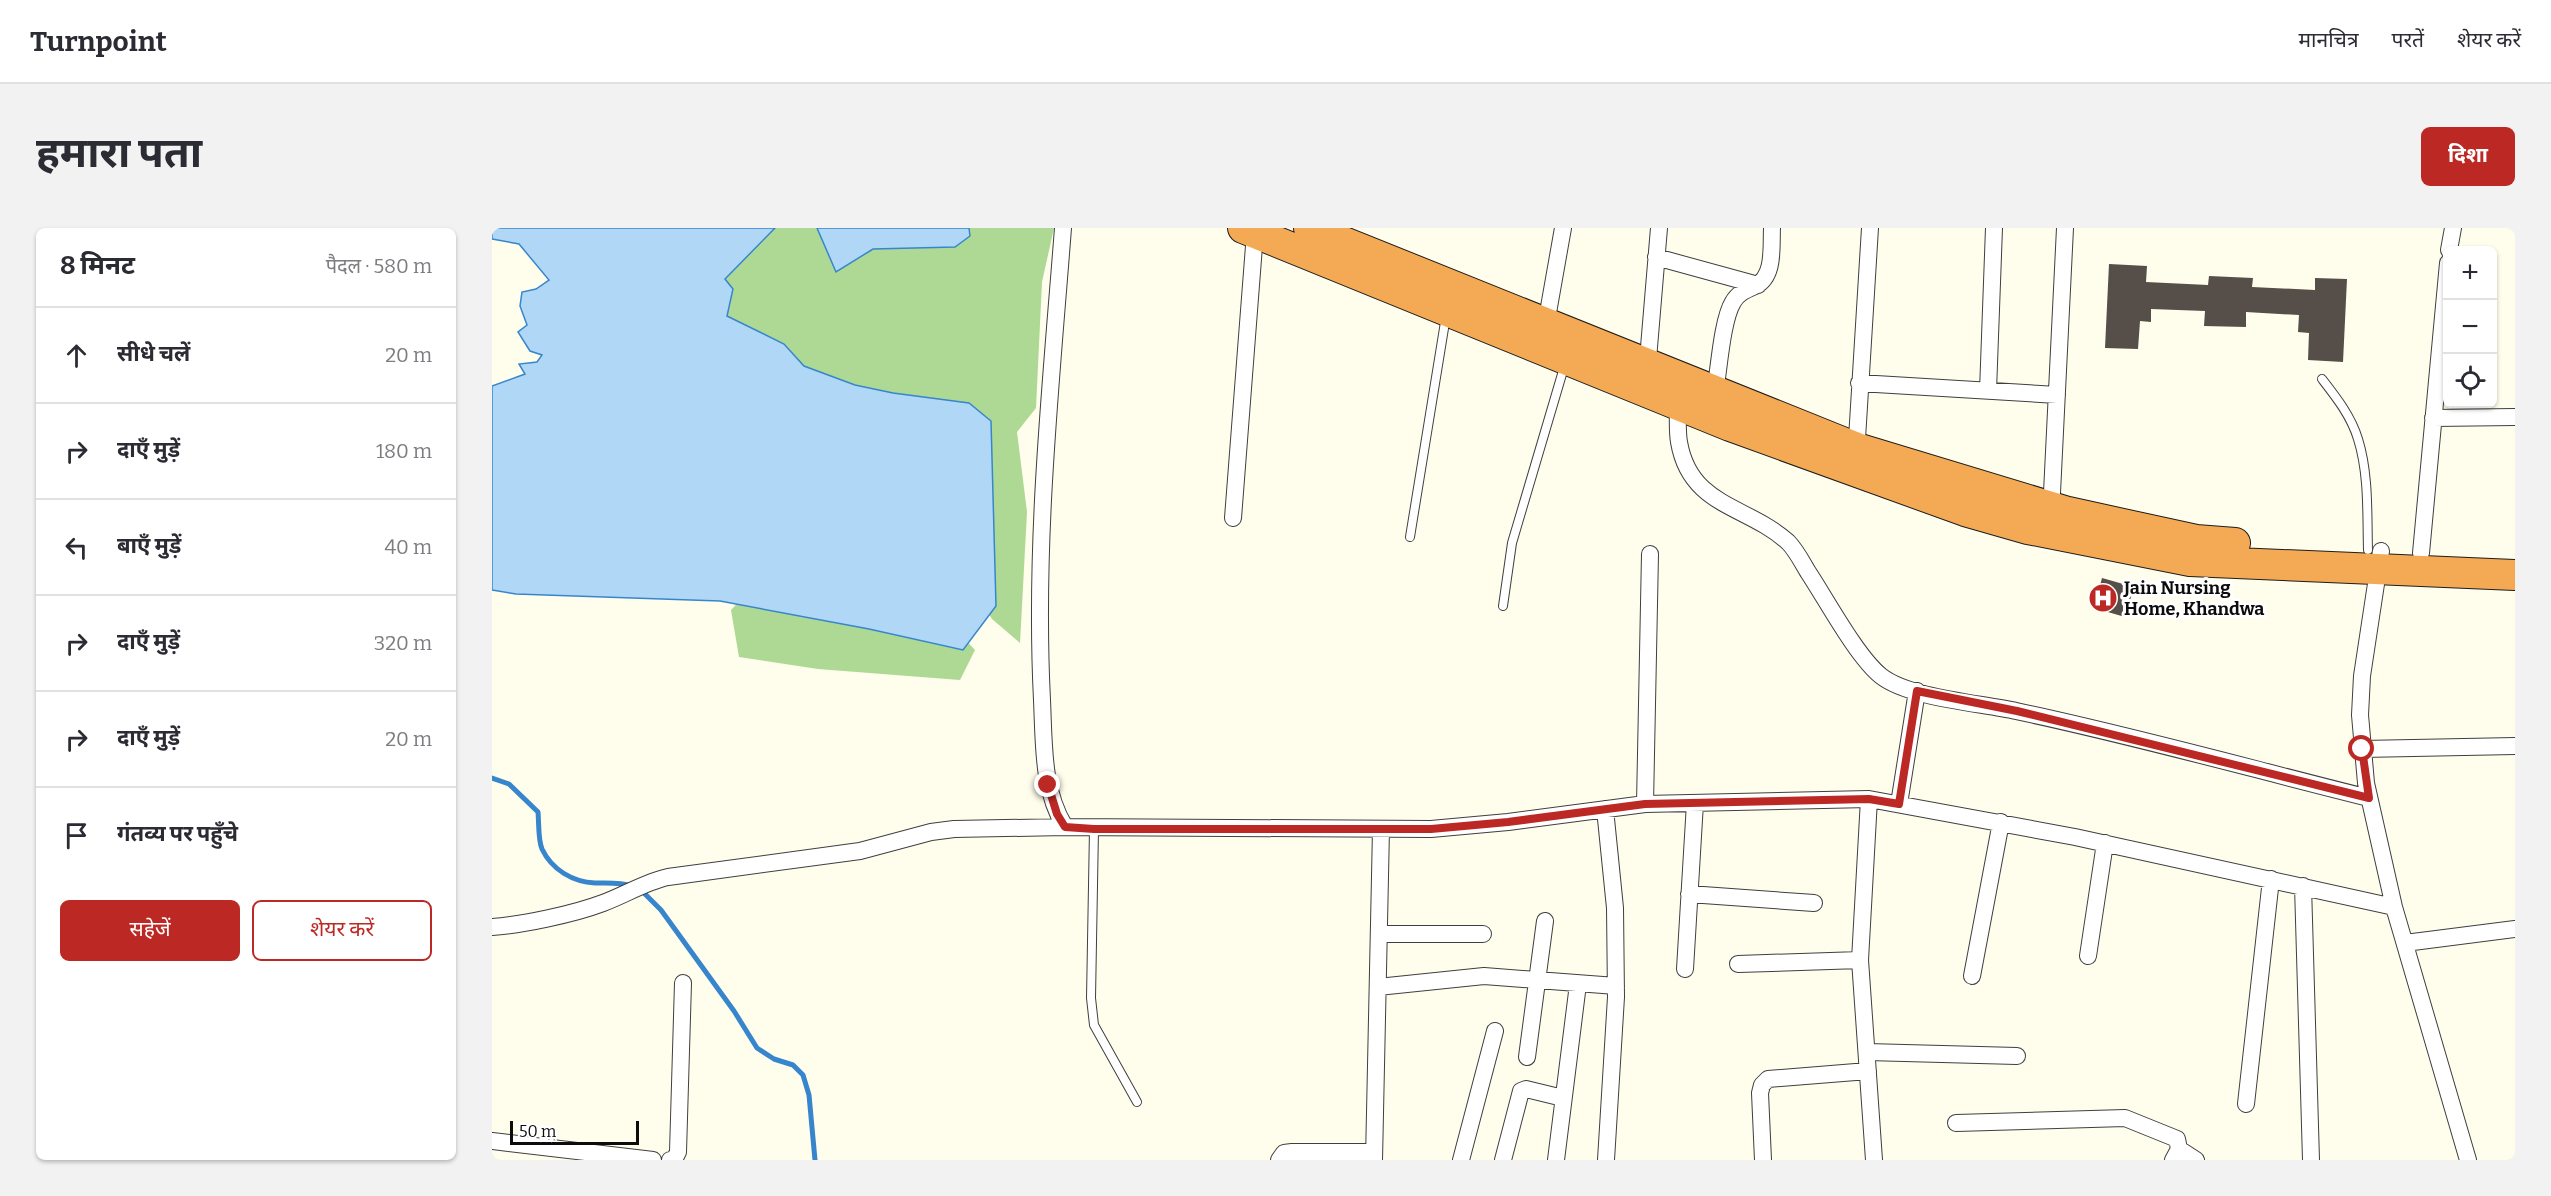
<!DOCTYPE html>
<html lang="hi">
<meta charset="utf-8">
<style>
:root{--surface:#fff;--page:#f2f2f3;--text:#2b2b33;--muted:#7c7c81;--line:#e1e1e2;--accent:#bc2924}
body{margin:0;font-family:Bitter,"Noto Sans Devanagari",serif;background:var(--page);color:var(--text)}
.controls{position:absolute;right:18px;top:18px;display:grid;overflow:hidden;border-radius:9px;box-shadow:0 2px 4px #0004}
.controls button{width:54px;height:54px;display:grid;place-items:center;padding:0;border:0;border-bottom:2px solid var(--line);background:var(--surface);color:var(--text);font:30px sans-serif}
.scale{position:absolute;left:18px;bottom:15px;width:129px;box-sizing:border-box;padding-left:6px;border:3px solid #0c0c0c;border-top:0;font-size:16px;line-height:21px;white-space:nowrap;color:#0c0c0c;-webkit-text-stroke:4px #fff;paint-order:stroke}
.stop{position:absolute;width:18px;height:18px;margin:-14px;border:4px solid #bc2924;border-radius:50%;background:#fff}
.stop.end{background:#bc2924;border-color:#fff;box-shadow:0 2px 6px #0008}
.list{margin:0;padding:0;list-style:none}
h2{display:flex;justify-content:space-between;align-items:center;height:78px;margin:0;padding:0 24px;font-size:26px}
h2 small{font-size:20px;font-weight:400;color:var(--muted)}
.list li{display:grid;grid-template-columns:39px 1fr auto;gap:18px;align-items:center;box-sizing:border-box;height:96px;padding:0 24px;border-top:2px solid var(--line)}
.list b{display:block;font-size:22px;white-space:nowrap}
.list em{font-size:20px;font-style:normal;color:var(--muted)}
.actions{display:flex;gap:12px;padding:18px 24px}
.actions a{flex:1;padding:14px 0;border:2px solid var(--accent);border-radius:9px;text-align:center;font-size:21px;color:var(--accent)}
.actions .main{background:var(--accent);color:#fff}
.icon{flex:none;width:33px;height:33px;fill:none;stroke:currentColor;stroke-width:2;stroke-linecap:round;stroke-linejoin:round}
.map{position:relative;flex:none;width:2023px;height:932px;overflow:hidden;border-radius:9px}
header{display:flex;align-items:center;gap:36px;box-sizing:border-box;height:84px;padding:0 30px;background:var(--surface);border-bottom:2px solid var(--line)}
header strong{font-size:28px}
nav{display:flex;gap:33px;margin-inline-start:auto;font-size:21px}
.intro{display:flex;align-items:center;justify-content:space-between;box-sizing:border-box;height:144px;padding:0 36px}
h1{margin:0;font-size:42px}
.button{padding:15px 27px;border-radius:9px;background:var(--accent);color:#fff;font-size:21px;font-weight:700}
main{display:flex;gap:36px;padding:0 36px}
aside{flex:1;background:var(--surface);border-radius:9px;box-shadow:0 2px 4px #0004}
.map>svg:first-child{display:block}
.forest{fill:#aed995}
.water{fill:#b0d7f6;stroke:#3786cd;stroke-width:1.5}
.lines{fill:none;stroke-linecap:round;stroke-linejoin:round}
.stream{stroke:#3786cd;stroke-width:5}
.building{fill:#554e49}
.lane-casing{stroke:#3f3f3f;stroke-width:10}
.street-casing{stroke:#3f3f3f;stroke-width:18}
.highway-casing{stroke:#1d1d1d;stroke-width:32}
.lane{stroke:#fff;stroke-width:8}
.street{stroke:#fff;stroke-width:16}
.highway{stroke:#f4a954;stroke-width:30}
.route{stroke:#bc2924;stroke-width:8}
.labels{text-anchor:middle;stroke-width:6;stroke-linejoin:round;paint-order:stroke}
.poi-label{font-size:18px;font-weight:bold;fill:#0c0c0c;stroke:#fff;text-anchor:start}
</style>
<header>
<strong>Turnpoint</strong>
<nav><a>मानचित्र</a><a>परतें</a><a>शेयर करें</a></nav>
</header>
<div class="intro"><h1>हमारा पता</h1><a class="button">दिशा</a></div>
<main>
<aside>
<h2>8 मिनट<small>पैदल · 580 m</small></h2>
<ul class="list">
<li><svg class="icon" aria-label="ahead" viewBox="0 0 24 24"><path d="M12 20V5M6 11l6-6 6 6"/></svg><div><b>सीधे चलें</b></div><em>20 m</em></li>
<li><svg class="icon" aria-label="right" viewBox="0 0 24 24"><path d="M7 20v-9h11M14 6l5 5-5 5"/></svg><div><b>दाएँ मुड़ें</b></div><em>180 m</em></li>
<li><svg class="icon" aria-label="left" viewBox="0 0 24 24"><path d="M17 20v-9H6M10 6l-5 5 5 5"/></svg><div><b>बाएँ मुड़ें</b></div><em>40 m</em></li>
<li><svg class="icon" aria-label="right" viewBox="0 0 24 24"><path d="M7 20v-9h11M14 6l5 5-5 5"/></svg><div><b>दाएँ मुड़ें</b></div><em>320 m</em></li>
<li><svg class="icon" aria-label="right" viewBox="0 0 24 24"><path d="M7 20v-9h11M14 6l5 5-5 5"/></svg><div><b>दाएँ मुड़ें</b></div><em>20 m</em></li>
<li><svg class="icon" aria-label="arrive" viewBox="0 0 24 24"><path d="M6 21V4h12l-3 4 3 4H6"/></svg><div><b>गंतव्य पर पहुँचे</b></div></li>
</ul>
<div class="actions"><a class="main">सहेजें</a><a>शेयर करें</a></div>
</aside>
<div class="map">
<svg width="2023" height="932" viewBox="0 0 2023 932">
<rect width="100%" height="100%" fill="#fffdeb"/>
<path class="forest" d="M255,0H562L550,54L544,180L525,204L535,284L528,415L500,391L487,371L417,200L225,99L221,55Z
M255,365L451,388L483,422L468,452L326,441L247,429L239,382Z"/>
<path class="water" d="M0,0H283L233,51L241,61L235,88L292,116L312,138L363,157L401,165L477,175L499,193L504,378L471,422L377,401L228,373L24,366L0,362V158L33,146L27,136L45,134L50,127L38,123L26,104L35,97L28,78L30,64L44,61L57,52L27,16L0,11Z
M325,0H477L478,8L463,19L381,21L344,44Z"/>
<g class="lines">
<path class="stream" d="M0,550L17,556L46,584C47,595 46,612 50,621C60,642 81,654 103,655C116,655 128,654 140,658
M149,662L169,682L242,783L265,820L282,831L301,837L311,847L317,867L323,932"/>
</g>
<path class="building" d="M1617,36L1655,38L1654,54L1716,57L1717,48L1761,50L1760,59L1823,62V50L1855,51L1851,134L1816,132L1817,105L1806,104L1807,87L1754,84V99L1712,98L1713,83L1659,81V94L1648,93L1646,121L1613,120Z
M1610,350L1642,359L1633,389L1602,380Z"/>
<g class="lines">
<g class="lane-casing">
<path id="lane" d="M1830,151C1844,169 1859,188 1866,211C1877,246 1875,286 1876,322
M918,309L954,88
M1011,378L1020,315L1073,136
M602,601L599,770L602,797L645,874"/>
</g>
<g class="street-casing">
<path id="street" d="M571,0C559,157 542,314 550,472C552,515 550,562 573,599L939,601L1016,594L1153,576L1377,571L1583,609L1902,679
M1957,22L1961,0
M1164,29L1266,57
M1054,96L1071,0
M1155,143L1167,0
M1367,155L1565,167
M1496,163L1502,0
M1223,164C1227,141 1230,92 1241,74C1246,65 1254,62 1263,58C1283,49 1279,19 1280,0
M1186,178C1186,190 1185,202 1187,214C1198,279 1255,277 1296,314C1304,322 1310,334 1316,344C1334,371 1365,429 1389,448C1417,470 1488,475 1524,483C1643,508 1760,541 1877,570
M1941,190L2023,189
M1364,227L1378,0
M1559,285L1573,0
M741,290L763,5
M1889,323L1870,448L1868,487L1874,555L1902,679L1976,932
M1929,325L1956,35
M1870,521L2023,518
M1377,571L1368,732L1382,932
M1153,576L1158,326
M1407,576L1425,463
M1113,581L1123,680L1124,769L1114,932
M1811,658L1819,932
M1197,666L1322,675
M0,699C30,697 82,686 111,675C133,667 153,654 176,649L368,623L439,604L462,601L573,599
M887,706H991
M1913,715L2023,701
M1596,728L1613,615
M1246,736L1368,732
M1193,741L1203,575
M1480,748L1509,594
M886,759L992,748L1124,758
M1375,824L1525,828
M1035,829L1053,693
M1754,876L1779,651
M1464,895L1633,890L1685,911L1687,921L1681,932
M0,913L161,932
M1687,921L1704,932
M178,932H182L186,924L191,755
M787,932L792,925L800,924H882
M882,932L889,601
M969,932L1003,803
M1011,932L1029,863L1034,861L1071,870
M1064,932L1086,756
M1271,932L1268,865L1270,857L1276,851L1376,843"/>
</g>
<g class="highway-casing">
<path id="highway" d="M751,0L1238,198L1473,283L1536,301L1698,333L2023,347
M817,0L1365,220L1576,284L1704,312L1743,315"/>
</g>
<use href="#lane" class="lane"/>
<use href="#street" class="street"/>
<use href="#highway" class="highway"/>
</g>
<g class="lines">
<path class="route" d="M556,557L565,586L573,599L602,601H939L1016,594L1153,576L1377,571L1407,576L1425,463L1525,483L1877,570L1870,521"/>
</g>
<defs>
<g id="hospital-disc" transform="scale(1.5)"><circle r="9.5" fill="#bc2924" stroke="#fff"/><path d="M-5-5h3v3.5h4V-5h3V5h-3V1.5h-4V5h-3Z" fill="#fff"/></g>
</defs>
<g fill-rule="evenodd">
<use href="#hospital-disc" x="1611" y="370"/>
</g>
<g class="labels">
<g class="poi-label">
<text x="1632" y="366">Jain Nursing<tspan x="1632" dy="21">Home, Khandwa</tspan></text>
</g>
</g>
</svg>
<div class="controls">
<button>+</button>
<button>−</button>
<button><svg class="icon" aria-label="locate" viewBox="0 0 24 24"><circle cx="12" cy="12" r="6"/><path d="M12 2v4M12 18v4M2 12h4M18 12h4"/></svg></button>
</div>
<div class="scale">50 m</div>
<div class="stop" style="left:1870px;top:521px"></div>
<div class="stop end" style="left:556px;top:557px"></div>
</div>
</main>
